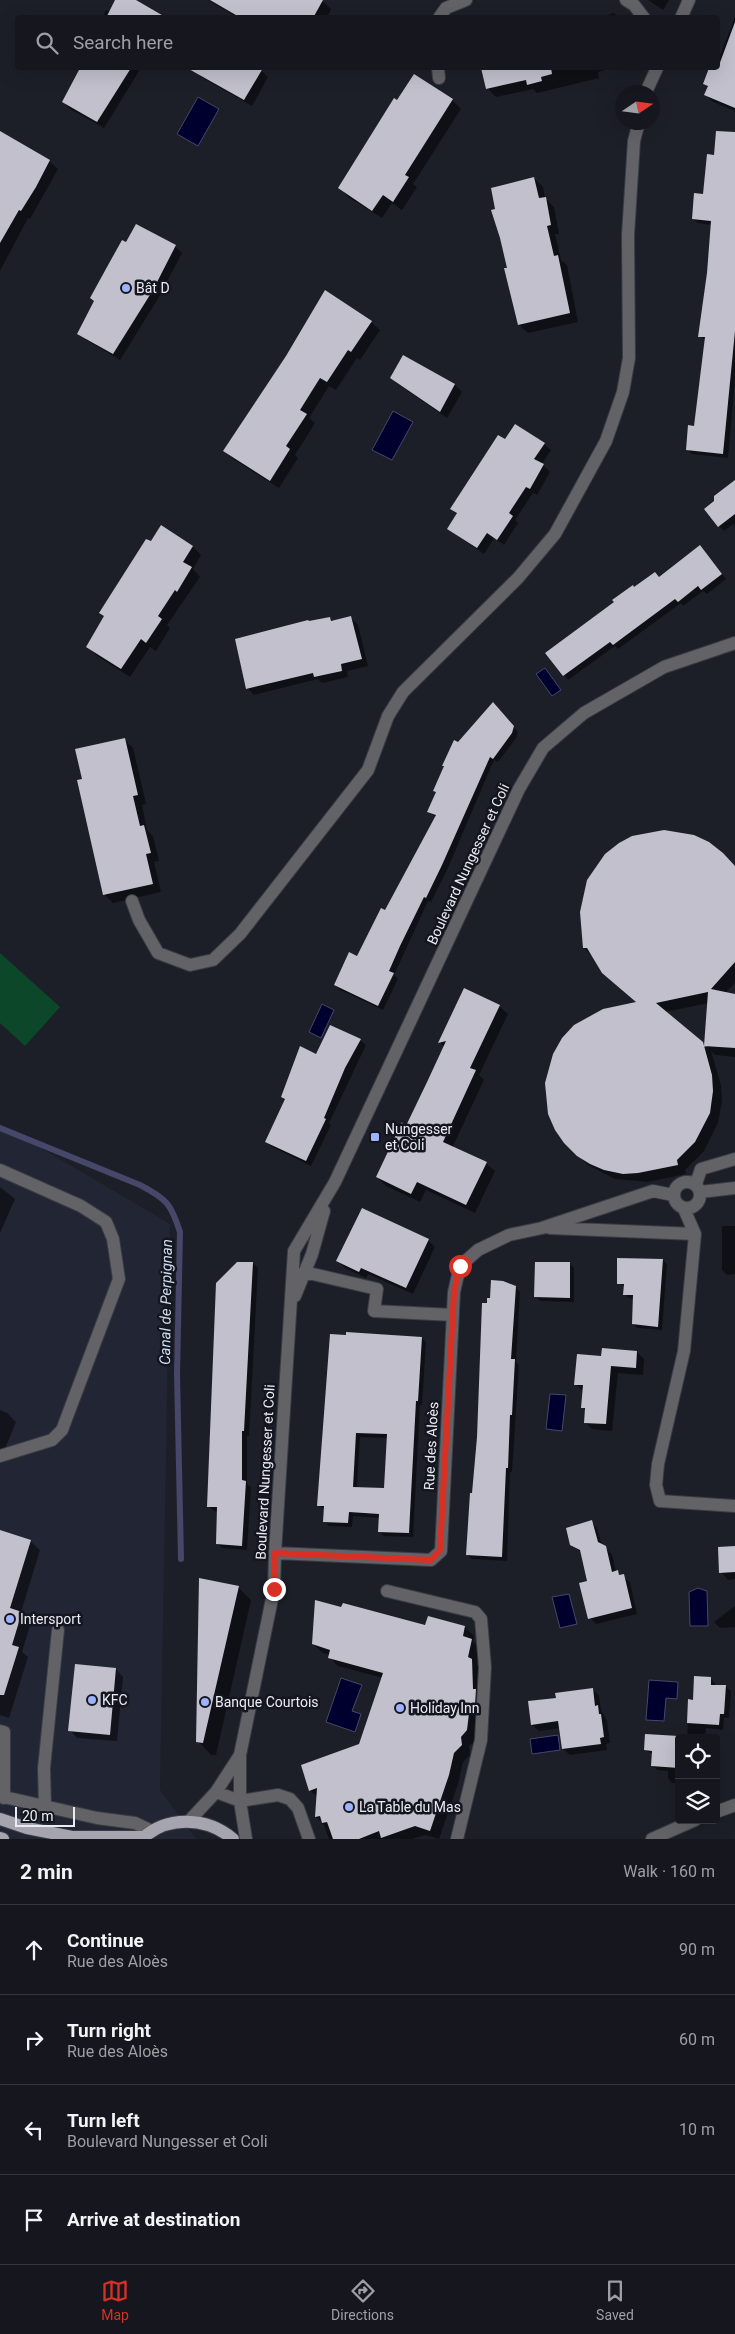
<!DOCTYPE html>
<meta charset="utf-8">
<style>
:root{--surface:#16171e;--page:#1f2027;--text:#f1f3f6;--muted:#9e9fa4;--line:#35363c;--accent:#d93025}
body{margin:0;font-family:Roboto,sans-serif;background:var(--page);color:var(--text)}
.controls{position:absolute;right:15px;bottom:15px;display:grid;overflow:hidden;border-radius:5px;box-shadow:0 5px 20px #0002}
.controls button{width:45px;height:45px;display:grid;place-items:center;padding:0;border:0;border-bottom:1px solid var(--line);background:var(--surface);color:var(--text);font:25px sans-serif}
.compass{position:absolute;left:615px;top:85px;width:45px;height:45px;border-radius:50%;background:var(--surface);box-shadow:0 5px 20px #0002;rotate:77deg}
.scale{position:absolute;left:15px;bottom:12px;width:60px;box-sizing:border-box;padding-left:5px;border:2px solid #ebecf3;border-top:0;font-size:14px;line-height:18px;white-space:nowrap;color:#ebecf3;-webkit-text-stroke:4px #14161f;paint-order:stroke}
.stop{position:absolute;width:15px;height:15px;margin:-11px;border:4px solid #d93025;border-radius:50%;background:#fff}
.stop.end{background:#d93025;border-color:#fff;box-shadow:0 1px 5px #0008}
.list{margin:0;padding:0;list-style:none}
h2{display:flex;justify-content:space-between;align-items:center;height:65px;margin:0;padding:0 20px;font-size:21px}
h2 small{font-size:16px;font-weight:400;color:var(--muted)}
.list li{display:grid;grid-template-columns:32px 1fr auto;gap:15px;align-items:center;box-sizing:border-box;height:90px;padding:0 20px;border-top:1px solid var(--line)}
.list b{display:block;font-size:19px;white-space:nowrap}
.list p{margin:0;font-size:16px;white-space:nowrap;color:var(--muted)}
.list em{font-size:16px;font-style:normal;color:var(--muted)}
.icon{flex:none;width:28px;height:28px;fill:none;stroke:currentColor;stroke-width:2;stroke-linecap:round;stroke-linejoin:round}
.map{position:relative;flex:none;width:735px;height:1839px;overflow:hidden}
.search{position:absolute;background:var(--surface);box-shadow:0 5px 20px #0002;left:15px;right:15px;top:15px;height:55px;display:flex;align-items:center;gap:12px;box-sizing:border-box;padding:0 18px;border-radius:5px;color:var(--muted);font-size:19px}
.sheet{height:425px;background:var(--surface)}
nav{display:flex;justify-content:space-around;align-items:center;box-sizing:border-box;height:70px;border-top:1px solid var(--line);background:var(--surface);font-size:14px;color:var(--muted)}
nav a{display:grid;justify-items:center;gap:2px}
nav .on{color:var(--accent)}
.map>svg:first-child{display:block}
.built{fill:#222534}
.green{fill:#0c472a}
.water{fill:#00002e;stroke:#464769}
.shadow{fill:#0007;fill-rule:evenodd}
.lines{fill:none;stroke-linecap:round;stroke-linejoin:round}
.stream{stroke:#464769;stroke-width:6}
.building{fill:#c2c0cd;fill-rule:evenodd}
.minor-casing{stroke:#3a3c44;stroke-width:14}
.major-casing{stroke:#3a3c44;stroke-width:14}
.minor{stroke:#626267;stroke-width:12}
.major{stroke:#a6a4af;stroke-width:12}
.route{stroke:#d93025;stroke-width:6}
.poi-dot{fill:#9eb3fd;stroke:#14161f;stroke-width:2}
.labels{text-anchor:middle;stroke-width:5;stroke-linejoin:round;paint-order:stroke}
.poi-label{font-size:14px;fill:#ebecf3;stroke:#14161f;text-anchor:start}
.street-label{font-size:14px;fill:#ebecf3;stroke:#14161f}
.water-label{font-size:15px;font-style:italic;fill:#cfddf1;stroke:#14161f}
</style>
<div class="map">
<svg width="735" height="1839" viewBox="0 0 735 1839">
<rect width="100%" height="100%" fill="#1d1f28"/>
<path class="built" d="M0,1124L170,1224L160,1790L196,1839H0Z"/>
<path class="green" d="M0,953L60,1007L25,1046L0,1023Z"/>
<path class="water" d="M198,97L219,109L198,146L177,134Z
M393,411L413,422L392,460L372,450Z
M545,668L561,690L552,696L536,674Z
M322,1004L334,1010L321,1038L309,1032Z
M550,1394L566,1395L562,1431L546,1429Z
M698,1588L707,1591L708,1626H690L689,1592Z
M569,1594L577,1624L560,1628L552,1597Z
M341,1678L362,1685L352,1711L361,1714L355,1732L326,1722Z
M649,1680L678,1682L677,1699L666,1698L664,1721L646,1720Z
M558,1735L560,1750L532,1754L530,1739Z"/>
<path class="shadow" d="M117,0H132L162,18H102L106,10L110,12Z
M208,0H321L331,9L327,18H238Z
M648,0H669L663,10Z
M614,13L618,18H597Z
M735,17V111L713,102L706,95L709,88L704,83L711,68H718V61Z
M76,68H141L104,128L70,109L63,102L79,70Z
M195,68H258L268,77L252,106L201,77L194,70Z
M482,68H612L598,72L599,78L537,93L533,89L496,97L487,88Z
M414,75L452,100L461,109L413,184L417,187L402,210L392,203L382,218L348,197L340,188Z
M735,134V379L728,458L692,454L687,449L695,427L706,341L700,336L708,273L712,225L698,223L693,219L704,195L715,156Z
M0,136L49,161L58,169L30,219L28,218L0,271Z
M534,178L543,187L545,198L554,207L559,234H555L561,260L567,265L578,322L528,333L519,325L508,269Z
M126,244L175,246L182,253L159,297L120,360L86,340L79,333L95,302L91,298Z
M371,322L380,330L360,360L357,358L336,390L329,386L309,418L315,423L295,455L298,458L279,488L233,459L224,451Z
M403,356L455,385L462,392L447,418L399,385L391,378Z
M544,444L551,450L542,464L550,472L537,495L533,493L515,520L518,523L504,545L494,538L484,554L448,529L458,515L452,509Z
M735,482V527L733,524L724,531L719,526Z
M161,527L193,547L201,555L193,569L200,577L167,625L170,628L156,651L150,647L130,677L97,656L88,647Z
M705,552L726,579L707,594L703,591L683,606L681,603L618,649L615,646L568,680L547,653L635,588L659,578Z
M330,618L334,622L351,618L358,625L368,666L347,671L348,677L322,683L318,679L254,695L247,688L310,623Z
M498,708L518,732L516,738L498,762L494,760L447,870L431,902L428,901L394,975L398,979L383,1010L340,990L335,985L357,957L386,911L436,817L428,811L458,743Z
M124,739L133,748L146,804L142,805L147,830L153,836L159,861L154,862L161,892L113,903L104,894L83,780Z
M735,867V983L725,993L735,995V1057L715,1055L711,1051L721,1085L722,1101L718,1123L704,1151L685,1170L686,1174L648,1182L615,1179L588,1165L565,1143L638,1003L584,948L581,912L588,880ZM709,1003L706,1047L665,1012Z
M499,1006L508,1014L479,1075L484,1080L452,1148L486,1163L495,1171L475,1213L426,1190L420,1202L386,1186L377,1177L402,1124L407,1128L444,1047L440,1042Z
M360,1040L366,1045L329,1123L331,1125L311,1166L272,1147L266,1141L286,1100L283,1097L317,1056Z
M0,1187L15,1199L0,1233Z
M722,1226H735V1274L727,1275L722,1270Z
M428,1240L435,1247L413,1294L368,1274L366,1278L345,1268L338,1261Z
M619,1260H663L667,1264L662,1330L637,1328L633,1324L634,1299L629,1298L625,1295V1287L619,1283Z
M253,1263L258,1268L249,1436H247V1484L251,1487L247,1550L222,1548L217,1543L218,1512L214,1511L208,1506Z
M569,1263L574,1268V1302L540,1301L536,1296Z
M515,1287L520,1292L516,1362L519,1365L512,1472H510L507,1561L472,1559L467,1555L488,1305L491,1300Z
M331,1335L422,1338L426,1342L422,1405H420L413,1537L384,1536L380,1532V1518L353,1516L352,1527L329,1526L324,1521L325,1510L318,1505ZM360,1437L388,1438L386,1489L357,1488Z
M637,1352L644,1359L643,1375L618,1373L612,1431L592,1429L585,1422L586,1411L582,1407L583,1391L575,1384L602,1358Z
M0,1410L7,1413L16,1422L4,1451L0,1449Z
M591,1522L597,1528L602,1546L612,1554L616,1572L630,1582L637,1614L596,1624L590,1618L589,1582L582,1553L571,1544Z
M0,1532L30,1541L40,1550L21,1612L31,1622L22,1652L28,1657L9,1718L0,1715Z
M735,1548V1579L728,1580L721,1572Z
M238,1587L251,1600L216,1755H211L198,1741Z
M735,1606V1627L720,1628L714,1622Z
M426,1627H465L474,1636L473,1642L480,1649L477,1665L481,1669L476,1740L469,1746L470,1755L463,1762L458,1784L439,1839L425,1835L412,1839H329L324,1825L316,1817L318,1798L310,1790L360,1745L383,1678L338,1666L329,1657L330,1655L323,1653L313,1644Z
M116,1669L123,1677L117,1741L77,1738L70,1730Z
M710,1678L715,1683V1686L726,1687L731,1691L729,1718H724L723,1730L706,1728L705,1738H687L689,1701H694Z
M593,1689L599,1696L601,1710L607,1721L610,1743L606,1744L607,1750L570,1755L563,1749L561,1728L539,1731L532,1725L557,1699Z
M647,1735L684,1738H679V1783H672L668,1778V1771L657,1770L652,1765L653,1755L646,1750Z"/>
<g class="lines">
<path class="stream" d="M0,1128L140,1185C167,1199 171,1204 180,1232L177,1374L181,1559"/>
</g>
<path class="building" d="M115,0H136L167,18H106Z
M210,0H323L313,18H241Z
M735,22V108L704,95L708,86L703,84L709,68H718Z
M80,68H131L97,122L62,102Z
M187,68H263L244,100Z
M481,68H551L552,74L541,77L542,81L527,85L526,80L486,89Z
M414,74L453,99L405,175L409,177L393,202L383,195L372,211L338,188L394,98L397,100Z
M0,131L50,160L36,187L21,211L19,210L0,243Z
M716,131L735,132V331L723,454L686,450L688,425L694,426L705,337H698L707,273L711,221L692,219L694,193L703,194L707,154L714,155Z
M534,177L539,198L546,197L551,225L547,226L554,256L558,255L570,313L518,325L504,268H507L500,238L491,210L495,209L491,188Z
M136,224L176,245L153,290L113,354L77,334L94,301L90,298L107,267L122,240L126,242Z
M325,290L372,321L351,352L348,350L327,382L320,378L300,410L307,414L286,446L290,449L270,481L223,451L286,356Z
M403,355L455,384L440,412L390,378Z
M515,424L545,443L534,459L544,464L530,489L526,487L509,513L513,516L497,540L487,533L477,548L447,529L457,513L450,509L498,435L505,439Z
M735,480V514L718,527L704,509L714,501V496Z
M161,525L193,546L183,562L192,567L177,592L175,590L158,616L162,619L146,643L141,639L121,669L86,647L104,616L99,613L146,539L151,541Z
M700,545L722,574L701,590L698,586L678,602L675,599L613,645L610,642L563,676L545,653L614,602L612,600L633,585L634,587L655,572L659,577Z
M351,616L362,659L341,664L342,671L314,677L313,673L246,689L235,639L308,620L309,621L330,617L331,621Z
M493,702L514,726L512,733L493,759L490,757L442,865L426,898L424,897L400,946L389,971L394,973L378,1006L334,985L349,952L357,956L381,908L385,910L436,815L427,812L436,792L433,791L444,766H442L454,740L458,742Z
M125,738L138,795L133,796L140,826L144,825L151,853L146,854L153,884L103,895L77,780L82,779L75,749Z
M664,830L694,835L709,842L723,853L735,866V962L711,989L735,994V1048L704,1046L708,992L656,1003L703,1042L712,1075L713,1091L710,1113L695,1142L677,1160L678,1165L638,1173L623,1174L604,1170L590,1164L577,1156L564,1143L555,1130L548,1114L545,1083L553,1054L562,1038L574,1025L603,1009L636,1002L602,973L587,948H583L580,912L587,880L605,854L619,843L632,836Z
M464,988L500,1005L470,1068L476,1070L443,1142L487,1162L466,1205L417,1182L411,1194L376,1177L402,1122L404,1130L428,1080L446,1041L438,1043Z
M330,1025L361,1039L345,1068L324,1118L326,1119L306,1161L265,1142L285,1099L281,1097L300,1046L316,1054Z
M362,1208L429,1239L406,1288L361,1268L359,1272L336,1261Z
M617,1258L663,1259L658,1327L632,1324L633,1295H623L624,1284H617Z
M237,1262H253L244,1431H242V1480L246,1481L242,1546L216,1544L217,1507H207L216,1283Z
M535,1262H570V1298L534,1297Z
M491,1280L503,1281L516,1286L511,1359H515L512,1415H510L508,1468H506L502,1557L466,1555L470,1493H472L477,1437L482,1303H487V1298H490Z
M346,1332L422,1337L418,1401H416L409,1533L378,1532L379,1514L349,1512L348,1523L323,1522L324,1506H317L330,1334L346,1335ZM356,1433L387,1434L384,1488L353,1487Z
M602,1348L637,1351L636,1368L611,1366L606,1424L584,1423L585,1408H581L583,1385H574L577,1354L601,1356Z
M592,1520L598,1542L606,1546L612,1572L618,1570L619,1575L624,1574L632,1608L588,1619L579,1583L587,1581L580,1550L570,1545L566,1528Z
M0,1530L31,1540L10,1608L22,1612L12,1645L19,1647L4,1695H0Z
M735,1546V1572L719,1573L718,1547Z
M199,1578L239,1586L203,1743L196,1742Z
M315,1600L341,1607L343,1603L425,1625L428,1616L465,1626L463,1636L472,1639L468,1657L472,1659L473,1689H476L475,1705H470L467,1730L461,1737L462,1745L454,1753L449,1775L430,1831L415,1826L381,1838L379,1831L359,1839H333L327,1822L322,1823L320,1816L315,1817L317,1788L309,1791L301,1765L359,1744L383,1673L328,1658L330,1650L312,1644Z
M75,1664L116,1668L110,1735L68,1731Z
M694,1676L711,1677V1685H726L724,1714H720L719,1725L687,1723L688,1699L693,1700Z
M593,1688L595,1706L598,1705L599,1714H601L604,1737L600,1738L601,1744L562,1749L558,1721L531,1725L528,1701L556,1698L555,1693Z
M645,1734L679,1736V1768L651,1766L652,1751L644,1750Z"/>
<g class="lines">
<g class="minor-casing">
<path id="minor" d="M626,0L634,5L644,18
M439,18L446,8L466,0
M681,18L689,0
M438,68L439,78
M646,92L657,68
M132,901L139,920L158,953L190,965L213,960L240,934L368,770L388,716L403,692L518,578L555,534L606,441L623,392L629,358L628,235L634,141L639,122
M0,1170L81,1206L106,1222L113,1239L119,1279L62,1430L52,1440L0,1456
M674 1195a13 13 0 1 1 26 0a13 13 0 1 1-26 0Z
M696,1184L701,1169L735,1159
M700,1192L735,1188
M684,1209L695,1234L684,1351L658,1464L656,1485L660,1501L735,1506
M550,1228L695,1234
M304,1272L377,1289L374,1311L453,1315
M295,1296L312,1254L324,1211
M275,1553L431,1560L441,1551L454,1292L460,1266L478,1250L509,1235L542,1228L653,1191L673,1195
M387,1591L475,1612L481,1619L485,1667L481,1740L457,1839
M0,1731L4,1732V1798
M216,1792L240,1801L278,1795L290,1799L298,1808L309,1839
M0,1796L97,1818L135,1823L152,1831
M45,1806L44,1768L58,1630
M716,1812L735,1805
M189,1821L216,1792L240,1755
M246,1839L240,1801V1755L274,1589L275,1553L294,1251L335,1182L519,789L543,748L584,713L664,667L735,643
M652,1839L695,1820"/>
</g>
<g class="major-casing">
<path id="major" d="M0,1819L27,1828L72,1837H143
M0,1838L3,1839
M142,1839C167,1815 207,1817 233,1839"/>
</g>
<use href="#minor" class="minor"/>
<use href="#major" class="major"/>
</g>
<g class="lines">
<path class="route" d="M274,1589L275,1553L431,1560L440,1550L454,1292L460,1266"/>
</g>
<g class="poi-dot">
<circle cx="126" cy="288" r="5"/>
<rect x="370" y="1132" width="10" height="10" rx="2.5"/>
<circle cx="10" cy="1619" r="5"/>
<circle cx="92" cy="1700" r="5"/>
<circle cx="205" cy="1702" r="5"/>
<circle cx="400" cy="1708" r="5"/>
<circle cx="349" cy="1807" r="5"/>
</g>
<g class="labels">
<g class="poi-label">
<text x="136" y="293">Bât D</text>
<text x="385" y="1134">Nungesser<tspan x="385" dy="16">et Coli</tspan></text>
<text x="20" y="1624">Intersport</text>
<text x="102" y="1705">KFC</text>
<text x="215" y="1707">Banque Courtois</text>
<text x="410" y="1713">Holiday Inn</text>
<text x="359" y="1812">La Table du Mas</text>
</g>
<g class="street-label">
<text transform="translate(468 864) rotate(-65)" y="5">Boulevard Nungesser et Coli</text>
<text transform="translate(431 1446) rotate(-87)" y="5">Rue des Aloès</text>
<text transform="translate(265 1472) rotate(-87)" y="5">Boulevard Nungesser et Coli</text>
</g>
<g class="water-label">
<text transform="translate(166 1302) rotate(-89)" y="5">Canal de Perpignan</text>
</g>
</g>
</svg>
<div class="controls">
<button><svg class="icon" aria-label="locate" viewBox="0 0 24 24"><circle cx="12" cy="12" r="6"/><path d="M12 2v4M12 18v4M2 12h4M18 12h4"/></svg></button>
<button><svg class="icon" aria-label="layers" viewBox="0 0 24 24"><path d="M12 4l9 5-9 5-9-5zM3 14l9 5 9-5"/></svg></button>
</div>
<svg class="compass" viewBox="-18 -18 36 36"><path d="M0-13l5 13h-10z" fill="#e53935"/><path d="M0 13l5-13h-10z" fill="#9e9fa4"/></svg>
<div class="scale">20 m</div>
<div class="stop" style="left:460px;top:1266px"></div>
<div class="stop end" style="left:274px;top:1589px"></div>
<div class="search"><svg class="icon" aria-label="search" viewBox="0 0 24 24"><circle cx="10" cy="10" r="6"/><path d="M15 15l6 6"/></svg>Search here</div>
</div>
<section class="sheet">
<h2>2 min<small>Walk · 160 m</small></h2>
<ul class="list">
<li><svg class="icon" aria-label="ahead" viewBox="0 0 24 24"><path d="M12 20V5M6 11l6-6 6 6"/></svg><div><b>Continue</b><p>Rue des Aloès</p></div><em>90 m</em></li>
<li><svg class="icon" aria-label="right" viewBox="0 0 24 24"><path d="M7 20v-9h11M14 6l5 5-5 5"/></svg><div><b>Turn right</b><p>Rue des Aloès</p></div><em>60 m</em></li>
<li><svg class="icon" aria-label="left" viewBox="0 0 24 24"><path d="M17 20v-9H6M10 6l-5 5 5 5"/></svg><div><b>Turn left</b><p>Boulevard Nungesser et Coli</p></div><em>10 m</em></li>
<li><svg class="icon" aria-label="arrive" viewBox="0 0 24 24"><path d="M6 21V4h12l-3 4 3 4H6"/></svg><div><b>Arrive at destination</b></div></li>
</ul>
</section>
<nav>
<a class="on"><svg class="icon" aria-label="map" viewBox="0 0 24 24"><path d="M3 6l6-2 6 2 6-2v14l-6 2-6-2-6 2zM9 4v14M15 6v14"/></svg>Map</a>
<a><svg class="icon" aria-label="directions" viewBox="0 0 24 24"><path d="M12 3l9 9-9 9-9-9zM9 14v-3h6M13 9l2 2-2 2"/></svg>Directions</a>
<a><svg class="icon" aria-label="saved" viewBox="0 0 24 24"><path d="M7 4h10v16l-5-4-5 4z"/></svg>Saved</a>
</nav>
